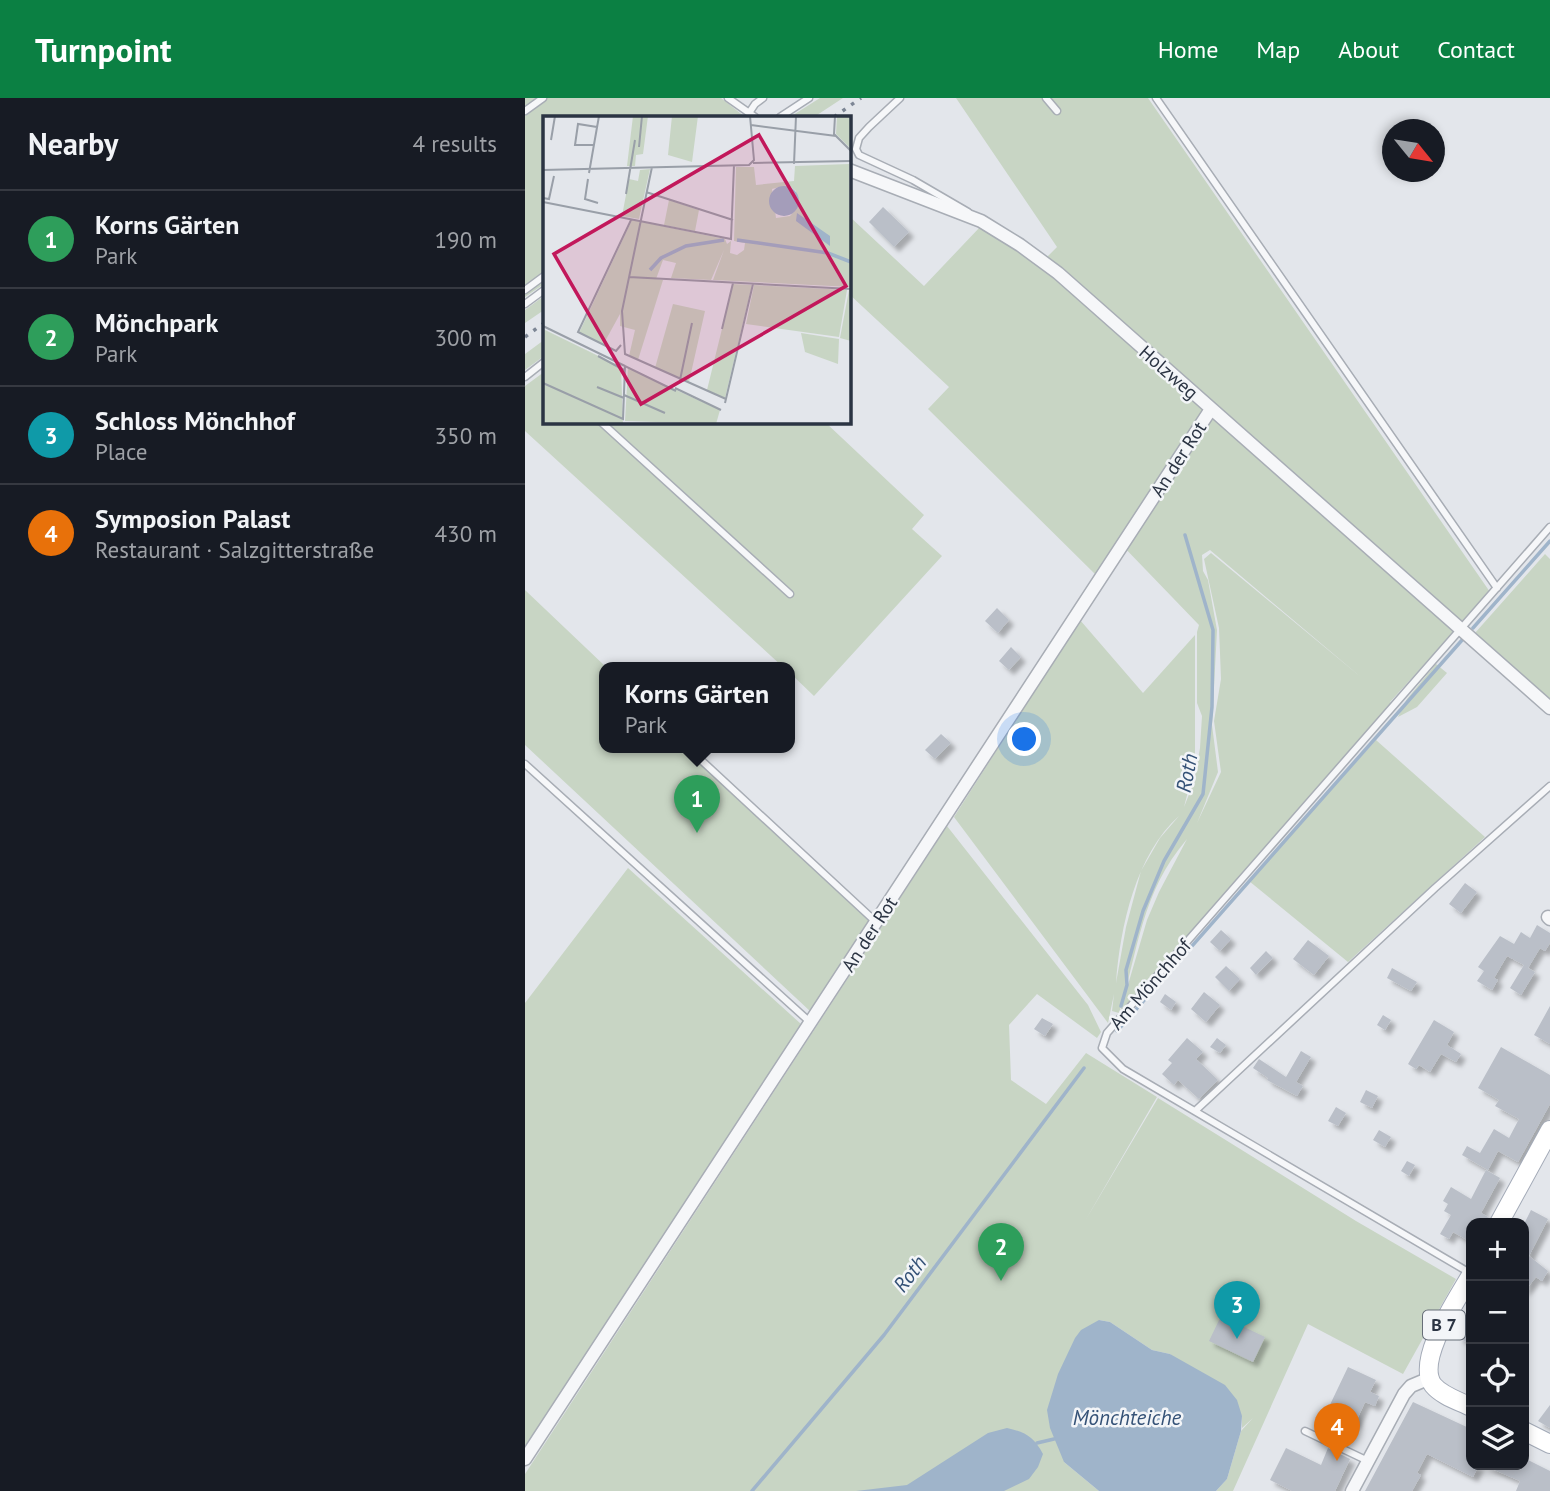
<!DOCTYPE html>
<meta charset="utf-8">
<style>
:root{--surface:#171b24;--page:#20242c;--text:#f1f3f6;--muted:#9ea1a6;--line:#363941;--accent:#0b8043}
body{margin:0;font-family:"PT Sans",sans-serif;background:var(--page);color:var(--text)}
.controls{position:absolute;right:21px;bottom:21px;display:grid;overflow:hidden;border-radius:14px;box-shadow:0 4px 10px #0003}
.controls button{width:63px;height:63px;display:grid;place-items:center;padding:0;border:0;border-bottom:2px solid var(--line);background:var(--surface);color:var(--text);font:35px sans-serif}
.compass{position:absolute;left:857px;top:21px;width:63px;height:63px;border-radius:50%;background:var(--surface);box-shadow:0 4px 10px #0003;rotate:120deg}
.you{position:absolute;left:500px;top:642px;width:24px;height:24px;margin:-18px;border:5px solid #fff;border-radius:50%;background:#1a73e8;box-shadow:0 0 0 10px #1a73e833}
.badge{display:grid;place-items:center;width:46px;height:46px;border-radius:50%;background:var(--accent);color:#fff;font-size:23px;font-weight:700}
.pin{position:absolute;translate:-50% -58px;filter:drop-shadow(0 2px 4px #0008)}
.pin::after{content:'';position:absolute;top:37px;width:24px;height:21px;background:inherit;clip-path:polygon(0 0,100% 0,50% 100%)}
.popup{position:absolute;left:74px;top:564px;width:196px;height:91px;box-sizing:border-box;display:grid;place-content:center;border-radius:14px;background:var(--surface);filter:drop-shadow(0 2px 5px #0005);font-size:23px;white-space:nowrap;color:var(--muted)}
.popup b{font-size:26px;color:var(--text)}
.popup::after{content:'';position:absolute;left:50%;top:100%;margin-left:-14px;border:14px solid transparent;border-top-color:var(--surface)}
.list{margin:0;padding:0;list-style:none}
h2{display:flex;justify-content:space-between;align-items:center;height:91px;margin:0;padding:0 28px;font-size:30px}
h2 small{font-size:23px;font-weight:400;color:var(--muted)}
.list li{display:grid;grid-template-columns:46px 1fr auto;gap:21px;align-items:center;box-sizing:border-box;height:98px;padding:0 28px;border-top:2px solid var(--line)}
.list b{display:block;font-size:26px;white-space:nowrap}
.list p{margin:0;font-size:23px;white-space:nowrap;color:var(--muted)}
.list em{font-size:23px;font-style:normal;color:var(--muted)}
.icon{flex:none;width:38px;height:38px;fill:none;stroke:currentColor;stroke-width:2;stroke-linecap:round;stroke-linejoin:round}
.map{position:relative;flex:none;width:1025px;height:1393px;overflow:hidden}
header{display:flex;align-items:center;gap:42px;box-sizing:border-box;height:98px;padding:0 35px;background:var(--accent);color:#fff}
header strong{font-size:33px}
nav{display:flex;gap:38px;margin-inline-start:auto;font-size:24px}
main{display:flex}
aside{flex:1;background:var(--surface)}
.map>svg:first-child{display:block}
.green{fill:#c8d5c4;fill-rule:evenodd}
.water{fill:#9fb4ca}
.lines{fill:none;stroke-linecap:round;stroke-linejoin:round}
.stream{stroke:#9fb4ca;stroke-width:3.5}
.building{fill:#babfc8;filter:url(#shadow)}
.lane-casing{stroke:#a8adb5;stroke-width:9}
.street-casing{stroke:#a8adb5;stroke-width:15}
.primary-casing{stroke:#a3aab7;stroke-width:20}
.lane{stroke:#f6f7f9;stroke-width:6}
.street{stroke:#f6f7f9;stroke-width:12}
.primary{stroke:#fff;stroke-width:18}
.rail{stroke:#7d8695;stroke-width:3.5;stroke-dasharray:3.5 7;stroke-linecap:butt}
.labels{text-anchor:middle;stroke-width:5;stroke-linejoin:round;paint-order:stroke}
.shield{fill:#f3f5f8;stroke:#676e79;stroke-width:2}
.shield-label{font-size:18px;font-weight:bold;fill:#2b3443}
.street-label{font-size:19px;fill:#2b3443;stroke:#f3f5f8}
.water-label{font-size:21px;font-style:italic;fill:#355277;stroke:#f3f5f8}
.inset-river{fill:none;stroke:#9fb4ca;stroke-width:3.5}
.inset-road{fill:none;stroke:#999fa8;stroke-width:2}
.view{fill:#c2185b;fill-opacity:0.15;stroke:#c2185b;stroke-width:3.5}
.inset-edge{fill:none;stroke:#2b3443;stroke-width:3.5}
</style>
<header>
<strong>Turnpoint</strong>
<nav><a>Home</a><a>Map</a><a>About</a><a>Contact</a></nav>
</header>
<main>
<aside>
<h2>Nearby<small>4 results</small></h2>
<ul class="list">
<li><span class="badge" style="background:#2e9e5b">1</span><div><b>Korns Gärten</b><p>Park</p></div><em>190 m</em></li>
<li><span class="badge" style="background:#2e9e5b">2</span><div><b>Mönchpark</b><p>Park</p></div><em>300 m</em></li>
<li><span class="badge" style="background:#0f9aa8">3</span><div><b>Schloss Mönchhof</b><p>Place</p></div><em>350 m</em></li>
<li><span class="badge" style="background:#e8710a">4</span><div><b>Symposion Palast</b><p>Restaurant · Salzgitterstraße</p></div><em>430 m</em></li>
</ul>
</aside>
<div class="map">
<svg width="1025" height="1393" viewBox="0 0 1025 1393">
<defs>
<filter id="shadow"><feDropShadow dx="5" dy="5" stdDeviation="2" flood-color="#0004"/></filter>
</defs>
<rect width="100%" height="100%" fill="#e3e6eb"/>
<path class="green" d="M0,0H196L220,19H19V186L0,199Z
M295,0H318L289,19H265Z
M431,0H623L965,494L865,604L867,606L595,914L622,822L634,794L662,741C616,795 614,850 594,915L587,913L589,896L583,925L429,719L555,522L618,595L670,537V666L659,709L669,684L675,650L677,618L672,605V534L674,527L594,444L571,477L403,311L424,289L324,196V118L399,188L455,129L521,160L532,149ZM685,452L837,580L686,455L679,461L694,530L696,581L689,623L696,674L672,725L693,674L687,627L692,532L683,482L678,473L677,457ZM654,718L635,740L616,773L601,829L591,885C595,829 611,756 654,718Z
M19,198V212L0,225V212Z
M19,242V258L0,272V256Z
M19,274V324H300L399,417L387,431L417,458L289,598L265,575V569H258L0,333V288Z
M1020,456L1025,461V603L950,535Z
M0,492L81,569H79V649H157L345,823L286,914L0,647Z
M911,566L922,575L892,609L873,619L882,601Z
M851,642L960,739L823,864L724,783Z
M422,728L563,907L576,934L572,940L512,896L484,927L486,982L521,1006L561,955L632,999L560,1123L633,1000L831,1123L931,1181L878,1276L783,1226L708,1393H691L702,1381L716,1333L728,1320L717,1330V1318L645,1256L627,1252L585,1224L574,1222L539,1364L574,1393H0V1376Z
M103,770L276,926L0,1353V905Z"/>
<path class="water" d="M574,1222L585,1224L627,1252L645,1256L700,1287L712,1302L717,1318L716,1333L702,1381L691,1393H574L539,1364L525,1330L522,1312L533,1276L550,1240L556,1232Z
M482,1330C500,1334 509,1339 518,1356L513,1369L504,1381L479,1393H331L382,1387L463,1335Z"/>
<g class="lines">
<path class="stream" d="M948,530L1025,443
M596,908L602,887L601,872L618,813L639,763L678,696L687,609L688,532L660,437
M592,933L938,541
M512,1345L529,1341
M227,1393L359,1237L559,970"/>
</g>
<path class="building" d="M358,109L384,134L369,149L344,124Z
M472,510L484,522L473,535L460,523Z
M486,549L496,559L484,572L474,563Z
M416,636L426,645L410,661L400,652Z
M940,785L952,794L936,815L924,806Z
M1012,827L1025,835V845L1020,853L1015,850L1003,870L1010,874L996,897L985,890L999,867L982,858L969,880L973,882L967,892L952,883L959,873L953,869L975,838L989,846L996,834L1005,840Z
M696,832L706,841L695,853L685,844Z
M783,842L804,858L789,877L768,861Z
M741,853L748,860L731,877L725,870Z
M701,868L715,881L704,893L690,879Z
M867,870L892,884L886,893L862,880Z
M679,894L695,907L681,924L666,911Z
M640,896L651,904L646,912L635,904Z
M1025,908V946L1009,937Z
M858,917L866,922L860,932L852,927Z
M517,920L528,926L520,938L509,931Z
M909,922L929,934L922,947L936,956L931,964L916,956L905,974L894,967L891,971L883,966Z
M662,940L678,954L671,961L693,982L674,1001L653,982L649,987L637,976L647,965L643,962Z
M692,940L701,947L695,955L685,949Z
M976,949L1025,977V1006L993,1064L973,1053L963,1072L937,1057L942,1048L955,1055L969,1031L984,1040L994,1021L970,1008L974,1002L953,990Z
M776,953L786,959L771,984L778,988L772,998L742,982L743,980L728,970L734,961L761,979Z
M841,992L853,998L847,1010L835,1004Z
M811,1009L821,1015L813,1028L803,1023Z
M854,1032L866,1039L860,1049L848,1042Z
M882,1063L890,1067L884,1078L876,1073Z
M961,1072L975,1080L956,1115L963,1119L960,1125H946V1144L928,1134L924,1141L915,1136L926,1117L919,1113L923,1106L918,1103L926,1089L946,1101Z
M1006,1112L1023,1121L1004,1158L1023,1173L1017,1183L1011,1179L999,1194V1126Z
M946,1215V1239L943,1245L933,1239Z
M696,1218L740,1239L728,1264L684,1243Z
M823,1269L851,1282L845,1294L854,1298L850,1308L840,1304L830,1326L802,1313Z
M888,1304L946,1331V1367H954L948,1379L902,1356L892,1375L896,1377L887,1393H840Z
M1025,1307V1330L1013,1323Z
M761,1350L796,1367L803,1350L825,1361L810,1393H767L745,1382Z
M999,1360L1025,1373V1393H991L995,1383L958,1367H999Z"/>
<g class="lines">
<g class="lane-casing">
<path id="lane" d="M203,0L230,19
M375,0L344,29L334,40L331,51L334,57L388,82L443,114
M521,0L532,13
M631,0L972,490
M0,13L18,0
M224,15L230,6L238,0
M255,19L284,0
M0,192L19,178
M0,206L19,192
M0,279L19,264
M76,324L265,496
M162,649L351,824
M0,666L286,925
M670,1013L910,790L1025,688
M945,1175L598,971L577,950L582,935L1025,429
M721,1220L728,1205
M780,1333L843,1363"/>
</g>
<g class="street-casing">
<path id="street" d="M324,72L456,123L495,147L533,175L1025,610
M1023,819L1025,821
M0,1361L686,311
M827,1393L879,1296L886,1288L905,1280"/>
</g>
<g class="primary-casing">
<path id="primary" d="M974,1125L1025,1032
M946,1177C933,1200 890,1262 908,1287C917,1298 934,1303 946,1309
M999,1333L1025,1346"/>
</g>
<use href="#lane" class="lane"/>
<use href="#street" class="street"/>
<use href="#primary" class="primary"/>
<path class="rail" d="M309,19L336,0
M0,239L19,225"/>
</g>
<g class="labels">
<rect class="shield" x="898" y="1212.5" width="42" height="29" rx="5"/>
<g class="shield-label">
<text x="919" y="1233">B 7</text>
</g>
<g class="street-label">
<text transform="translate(644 274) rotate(41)" y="7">Holzweg</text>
<text transform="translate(653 361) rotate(-57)" y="7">An der Rot</text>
<text transform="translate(344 836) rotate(-57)" y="7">An der Rot</text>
<text transform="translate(625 886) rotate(-49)" y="7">Am Mönchhof</text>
</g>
<g class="water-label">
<text transform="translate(662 675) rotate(-79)" y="7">Roth</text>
<text transform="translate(385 1176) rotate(-53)" y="7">Roth</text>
<text x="602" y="1327">Mönchteiche</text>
</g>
</g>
<g transform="translate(18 18)">
<rect width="308" height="308" fill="#e3e6eb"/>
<path d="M90,0H105L100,38L93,39L92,50H84ZM129,0H155L149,46L125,39ZM294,0H308V33L293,18ZM306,48L308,171L170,164L181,134L168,164L128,162L133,147L120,144L113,163L120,164L95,244L86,240L92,214L77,210V198L60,229L36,217L89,104L182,123L184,128L188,125L187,137L194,139L201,134L202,127L191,125L193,51H211L213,69L251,65L252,50ZM245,69L253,75V93L247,100L233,102L229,73ZM107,53L96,103L79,100L86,63L95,65L97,54ZM126,84L156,94L152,115L121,109ZM190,168L209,169L182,282L164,274ZM211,169L304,174L296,221L203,208ZM306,174H308V225L297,222ZM130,188L162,195L146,266L112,252ZM0,213L78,251L80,308H0ZM258,217L296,223L295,248L262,236ZM85,252L177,294L173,308L82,305Z" fill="#c8d5c4" fill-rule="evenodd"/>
<path d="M226 85a15 15 0 1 1 30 0a15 15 0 1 1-30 0ZM254,97L287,120V130L253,105Z" fill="#9fb4ca"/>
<path class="inset-river" d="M194,124L285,137L308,146M107,154L118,142L143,130L181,124"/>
<path class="inset-road" d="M292,0L291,18L308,35M208,9L293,20M8,24L12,0M51,29H32L35,8L54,11M96,31L99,0M210,47L308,45M251,48L253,0M109,51L79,195L82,238L183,283M0,54L206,49L211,44L207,0M46,57L56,0M45,63L42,83L55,87M103,76L190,104M83,78L92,24M0,82L6,83L11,60M0,86L188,123L191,49M86,161L308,173M0,210L82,250M179,213L190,167M78,229L73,235L35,216L88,104M55,240L81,254M137,264L149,207M0,267L80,303L82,250L133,275M54,271L81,282M132,272L178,294M81,279L122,297M182,287L210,168"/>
<path class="view" d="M216,19L303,170L98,288L11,138Z"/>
<rect width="308" height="308" class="inset-edge"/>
</g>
</svg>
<div class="controls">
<button>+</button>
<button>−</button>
<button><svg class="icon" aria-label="locate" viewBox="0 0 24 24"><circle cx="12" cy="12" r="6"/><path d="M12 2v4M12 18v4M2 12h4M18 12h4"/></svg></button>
<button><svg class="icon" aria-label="layers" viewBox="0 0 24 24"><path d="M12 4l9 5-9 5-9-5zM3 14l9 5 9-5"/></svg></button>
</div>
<svg class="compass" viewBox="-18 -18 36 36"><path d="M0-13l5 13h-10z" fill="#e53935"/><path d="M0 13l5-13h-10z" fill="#9ea1a6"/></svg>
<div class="you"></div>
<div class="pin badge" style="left:172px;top:735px;background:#2e9e5b">1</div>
<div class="popup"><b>Korns Gärten</b>Park</div>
<div class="pin badge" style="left:476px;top:1183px;background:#2e9e5b">2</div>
<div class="pin badge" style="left:712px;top:1241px;background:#0f9aa8">3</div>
<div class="pin badge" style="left:812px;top:1363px;background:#e8710a">4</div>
</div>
</main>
